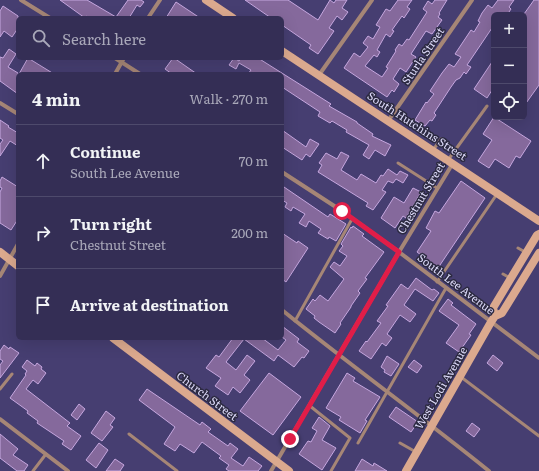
<!DOCTYPE html>
<meta charset="utf-8">
<style>
:root{--surface:#342e55;--page:#3c365b;--text:#f1f3f6;--muted:#a9a8b9;--line:#4e4a6c}
body{margin:0;font-family:Literata,serif;background:var(--page);color:var(--text)}
.controls{position:absolute;right:12px;top:12px;display:grid;overflow:hidden;border-radius:6px;box-shadow:0 4px 16px #0002}
.controls button{width:36px;height:36px;display:grid;place-items:center;padding:0;border:0;border-bottom:1px solid var(--line);background:var(--surface);color:var(--text);font:20px sans-serif}
.stop{position:absolute;width:12px;height:12px;margin:-9px;border:3px solid #e11d48;border-radius:50%;background:#fff}
.stop.end{background:#e11d48;border-color:#fff;box-shadow:0 1px 4px #0008}
.list{margin:0;padding:0;list-style:none}
h2{display:flex;justify-content:space-between;align-items:center;height:52px;margin:0;padding:0 16px;font-size:17px}
h2 small{font-size:13px;font-weight:400;color:var(--muted)}
.list li{display:grid;grid-template-columns:26px 1fr auto;gap:12px;align-items:center;box-sizing:border-box;height:72px;padding:0 16px;border-top:1px solid var(--line)}
.list b{display:block;font-size:15px;white-space:nowrap}
.list p{margin:0;font-size:13px;white-space:nowrap;color:var(--muted)}
.list em{font-size:13px;font-style:normal;color:var(--muted)}
.icon{flex:none;width:22px;height:22px;fill:none;stroke:currentColor;stroke-width:2;stroke-linecap:round;stroke-linejoin:round}
.map{position:relative;flex:none;width:539px;height:471px;overflow:hidden}
.search{position:absolute;background:var(--surface);box-shadow:0 4px 16px #0002;left:16px;top:16px;width:268px;height:44px;display:flex;align-items:center;gap:10px;box-sizing:border-box;padding:0 14px;border-radius:6px;color:var(--muted);font-size:15px}
.panel{position:absolute;background:var(--surface);box-shadow:0 4px 16px #0002;left:16px;top:72px;width:268px;height:268px;border-radius:6px}
.map>svg:first-child{display:block}
.building{fill:#85699c;stroke:#c6a7df}
.lines{fill:none;stroke-linecap:round;stroke-linejoin:round}
.lane{stroke:#a68676;stroke-width:3}
.street{stroke:#a68676;stroke-width:4}
.secondary{stroke:#dba98e;stroke-width:8}
.route{stroke:#e11d48;stroke-width:5}
.labels{text-anchor:middle;stroke-width:3;stroke-linejoin:round;paint-order:stroke}
.street-label{font-size:11px;fill:#dddaf9;stroke:#2c2a41}
</style>
<div class="map">
<svg width="539" height="471" viewBox="0 0 539 471">
<rect width="100%" height="100%" fill="#463e71"/>
<path class="building" d="M60,0H87L116,17L128,0H141L144,2L140,7L137,5L129,18H89L86,16L85,18Z
M245,0H288L318,20L330,0L334,3L336,0H347L342,8L348,12L342,20L337,16L329,28L334,31L318,54L309,48L311,45L282,25V18H271Z
M398,0H412L407,7L410,9L404,18L402,16L392,30L394,31L390,37L386,34L377,50L380,52L377,57L374,55L365,66L382,77L388,68L386,67L396,51L395,50L399,44L402,46L407,39L409,40L427,12L423,9L428,1L432,4L435,0H447L439,13L440,14L438,17L442,20L432,34L426,31L411,54L416,57L406,72L400,68L393,79L399,84L394,92L392,90L387,97L344,68L354,53L360,57L368,47L363,43L368,36L373,39L380,27L376,25L386,9L390,11Z
M498,0H514L509,7L511,9L507,15H494V25L467,65L471,67L466,74L464,72L460,78L456,80L451,87L434,113L436,115L432,121L430,120L425,126L415,120L426,102L427,103L434,94L430,91L442,73L449,64L454,67L461,57L455,54L471,30L474,32L480,22L478,21L482,13L488,5L492,8Z
M534,0H539V85L524,106V14Z
M176,2L200,18H166Z
M3,6L18,16V28L12,37L4,31L0,37V11Z
M9,49L16,54L8,67L18,73V94L0,81V57L3,58Z
M28,58L54,74H19Z
M173,58H174L197,74H172L165,69Z
M234,58L239,61L241,58H258L331,104L329,106L357,122V123L373,134L372,136L391,145L385,156L375,150L369,159L363,155L369,145L346,132L347,130L332,121L330,123L318,116L320,112L282,87V74H248L251,70L239,63L236,69L229,65Z
M494,59V87L487,98L474,89Z
M494,117L531,141L520,158L516,156L509,168L495,159L489,168L478,161L492,140L483,134Z
M0,120L9,126L8,127L18,133V146L10,141L0,156V144L3,140L0,138Z
M282,130L306,147L310,139L319,144L310,157L306,154L302,160L282,147Z
M341,152L349,156L341,170L357,180L361,174L376,183L381,175L383,176L388,169L397,175L400,171L408,175L403,183L396,179L393,183L388,181L382,190L386,192L373,210L366,206L368,203L318,172L322,165L319,163L326,153L337,159Z
M2,177L18,187V219L11,230L0,223V192L2,188L0,187V181Z
M461,181L485,198L438,268L417,252L431,231L426,228L435,211L439,213Z
M284,187L328,217L330,214L346,224L336,241L329,237L328,239L318,233L321,229L309,221L306,227L299,223L305,214L293,207L291,211L285,207L287,203L282,200V190Z
M413,188L421,192L406,218L403,216L395,228L381,218L394,197L404,203Z
M353,226L364,234L362,236L384,252L365,278L367,279L358,291L360,293L351,306V307L340,323L341,324L335,333L319,322L314,318L315,316L306,309L313,299L315,301L320,295L328,301L344,279L330,267L334,262L340,266L347,256L339,251L343,246L341,244L351,227L352,228Z
M282,233L297,243L298,241L308,248L286,282L282,279Z
M416,278L432,290L434,289L439,293L433,301L415,289L404,305L416,314L410,322L400,315L387,334L392,338L386,346L382,343L371,359L359,351L366,341L367,342L381,323L377,321L388,306L386,305L401,284L408,289Z
M448,299L453,303L451,305L476,324L469,334L471,335L459,352L446,343L459,325L439,311Z
M282,326L299,339L297,342L309,351L304,358L302,357L294,367L278,355L274,361L244,339L226,362L236,370L247,355L255,361L244,375L250,380L240,393L233,387L228,395L215,386L221,378L206,368L216,355L219,357L233,338H262L278,350L286,340L282,337Z
M4,345L9,349L10,347L19,353L0,378V365L3,361L0,359V351Z
M493,355L503,363L497,371L487,363Z
M387,356L399,364L391,376L384,372L385,370L381,367Z
M27,360L35,366L37,363L42,367L41,369L46,373L38,384L33,380L26,389L70,423L67,426L81,436L71,450L62,444L64,441L37,423L38,421L27,413L28,411L10,398L26,375L25,374L27,371L22,367Z
M414,360L422,366L417,373L408,367Z
M269,373L301,397L273,435L240,411Z
M347,373L355,378L353,381L380,397L365,420L367,421L360,433L339,420L341,417L326,408Z
M147,389L200,425L202,422L211,429L208,432L228,446L230,443L238,449L231,458L243,466L249,457L262,466L258,471H229L226,469L229,465L219,458L221,456L202,442L194,453L180,444L175,451L164,444L175,427L139,400Z
M79,404L85,409L77,420L71,415Z
M396,407L418,422L411,432L389,417Z
M106,411L115,418L110,425L113,427L102,441L91,433Z
M319,417L330,426L322,440L336,448L322,470L299,454L308,441L311,442L317,431L312,428Z
M472,423L480,429L474,437L466,431Z
M0,434L18,449L13,455L28,465L24,471H17L0,458Z
M99,443L108,450L96,468L86,460Z
M115,459L124,465L120,471H106Z
M362,459L373,466L374,463L387,471H355Z"/>
<g class="lines">
<path class="lane" d="M433,150L441,139
M448,160L487,106
M398,163L437,188
M518,248L525,252
M503,274L510,278
M437,282L497,194
M295,321L352,219
M461,377L539,436
M0,389L12,374
M310,406L350,438L331,471
M129,434L177,471
M358,443L446,288
M400,443L416,452
M33,471L46,454"/>
<path class="street" d="M21,0L50,18
M148,18L160,0
M115,58L140,74
M115,74L124,58
M319,75L372,0
M0,103L18,114
M388,121L472,0
M282,172L342,211L399,252L539,358
M0,276L18,244
M282,310C350,365 421,416 489,471
M0,419L68,471
M271,471L399,252L453,163"/>
<path class="secondary" d="M206,0L233,18
M282,51L539,221
M0,252L18,266
M495,316L493,308L537,235L539,234
M113,338L289,471
M406,471L491,322L495,316L502,313L539,253"/>
</g>
<g class="lines">
<path class="route" d="M290,439L399,252L342,211"/>
</g>
<g class="labels">
<g class="street-label">
<text transform="translate(423 56) rotate(-56)" y="4">Sturla Street</text>
<text transform="translate(417 126) rotate(33)" y="4">South Hutchins Street</text>
<text transform="translate(421 198) rotate(-59)" y="4">Chestnut Street</text>
<text transform="translate(456 284) rotate(37)" y="4">South Lee Avenue</text>
<text transform="translate(441 388) rotate(-60)" y="4">West Lodi Avenue</text>
<text transform="translate(207 396) rotate(37)" y="4">Church Street</text>
</g>
</g>
</svg>
<div class="controls">
<button>+</button>
<button>−</button>
<button><svg class="icon" aria-label="locate" viewBox="0 0 24 24"><circle cx="12" cy="12" r="6"/><path d="M12 2v4M12 18v4M2 12h4M18 12h4"/></svg></button>
</div>
<div class="stop" style="left:342px;top:211px"></div>
<div class="stop end" style="left:290px;top:439px"></div>
<div class="search"><svg class="icon" aria-label="search" viewBox="0 0 24 24"><circle cx="10" cy="10" r="6"/><path d="M15 15l6 6"/></svg>Search here</div>
<section class="panel">
<h2>4 min<small>Walk · 270 m</small></h2>
<ul class="list">
<li><svg class="icon" aria-label="ahead" viewBox="0 0 24 24"><path d="M12 20V5M6 11l6-6 6 6"/></svg><div><b>Continue</b><p>South Lee Avenue</p></div><em>70 m</em></li>
<li><svg class="icon" aria-label="right" viewBox="0 0 24 24"><path d="M7 20v-9h11M14 6l5 5-5 5"/></svg><div><b>Turn right</b><p>Chestnut Street</p></div><em>200 m</em></li>
<li><svg class="icon" aria-label="arrive" viewBox="0 0 24 24"><path d="M6 21V4h12l-3 4 3 4H6"/></svg><div><b>Arrive at destination</b></div></li>
</ul>
</section>
</div>
